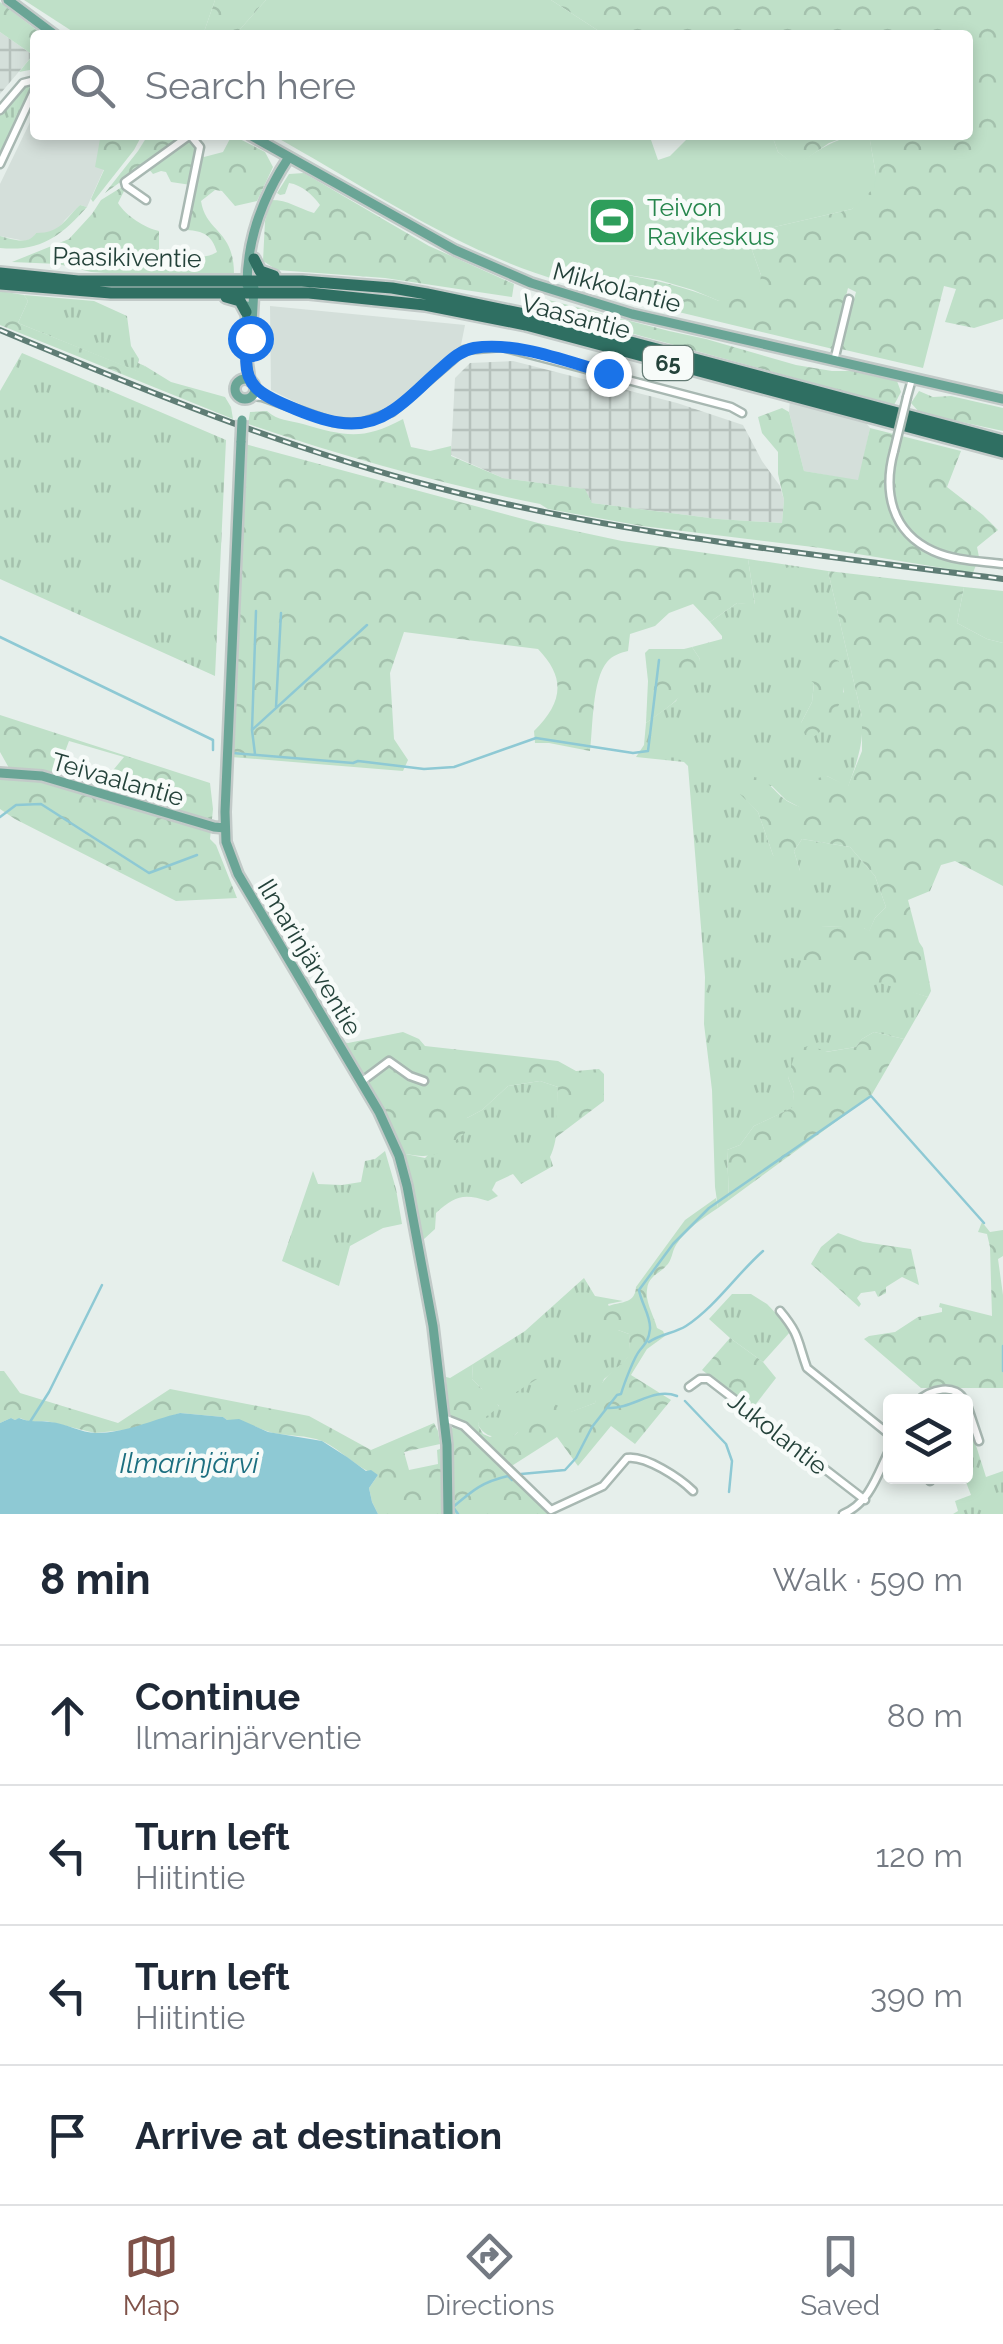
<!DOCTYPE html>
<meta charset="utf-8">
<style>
:root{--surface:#fff;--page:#f6f6f7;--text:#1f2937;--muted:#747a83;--line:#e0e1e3;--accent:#7f5249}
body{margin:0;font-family:Raleway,sans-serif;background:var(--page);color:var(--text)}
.controls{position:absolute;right:30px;bottom:30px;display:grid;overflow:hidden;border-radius:10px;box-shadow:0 5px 15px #0003}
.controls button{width:90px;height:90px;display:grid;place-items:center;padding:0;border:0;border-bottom:2px solid var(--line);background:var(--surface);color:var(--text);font:50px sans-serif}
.stop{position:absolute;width:30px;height:30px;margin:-22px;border:8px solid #1a73e8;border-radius:50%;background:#fff}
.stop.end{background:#1a73e8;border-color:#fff;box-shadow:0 2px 10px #0008}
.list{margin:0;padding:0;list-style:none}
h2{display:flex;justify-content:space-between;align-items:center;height:130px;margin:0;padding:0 40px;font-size:42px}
h2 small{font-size:32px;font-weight:400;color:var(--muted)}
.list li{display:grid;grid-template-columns:65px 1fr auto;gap:30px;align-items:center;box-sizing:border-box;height:140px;padding:0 40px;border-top:2px solid var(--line)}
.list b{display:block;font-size:38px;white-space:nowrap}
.list p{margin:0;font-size:32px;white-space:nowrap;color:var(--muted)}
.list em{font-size:32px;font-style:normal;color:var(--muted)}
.icon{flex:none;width:55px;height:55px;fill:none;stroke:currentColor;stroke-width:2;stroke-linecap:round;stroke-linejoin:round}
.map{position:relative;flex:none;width:1003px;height:1514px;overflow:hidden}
.search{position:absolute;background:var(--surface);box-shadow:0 5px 15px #0003;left:30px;right:30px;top:30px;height:110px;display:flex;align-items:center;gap:25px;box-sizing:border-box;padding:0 35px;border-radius:10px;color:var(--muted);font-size:38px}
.sheet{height:690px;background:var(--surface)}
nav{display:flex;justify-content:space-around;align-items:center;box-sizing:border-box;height:140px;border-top:2px solid var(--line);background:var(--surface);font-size:28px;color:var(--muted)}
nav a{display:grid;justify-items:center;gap:5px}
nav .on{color:var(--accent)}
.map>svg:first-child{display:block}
.built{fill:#d4dfda}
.industrial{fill:url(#industrial-grid)}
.grass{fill:url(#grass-tufts);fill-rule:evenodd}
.forest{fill:url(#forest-crowns);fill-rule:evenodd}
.pitch{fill:#bfe0c8}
.water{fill:#8ec9d4}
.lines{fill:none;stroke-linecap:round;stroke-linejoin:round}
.stream{stroke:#8ec9d4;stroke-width:2.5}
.minor-casing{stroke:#a8b8b2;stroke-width:11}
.major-casing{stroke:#c2cac8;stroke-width:14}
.highway-casing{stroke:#c2cac8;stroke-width:16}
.minor{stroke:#fff;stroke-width:6}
.major{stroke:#6aa596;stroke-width:9}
.highway{stroke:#2f6f62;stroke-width:11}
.rail-casing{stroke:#5f7d75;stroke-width:6}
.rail{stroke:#f7fbf9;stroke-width:2.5;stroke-dasharray:8;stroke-linecap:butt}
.minor-bridge-casing{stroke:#a8b8b2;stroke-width:11;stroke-linecap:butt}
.major-bridge-casing{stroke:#c2cac8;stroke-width:14;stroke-linecap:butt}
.minor-bridge{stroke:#fff;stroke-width:6}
.major-bridge{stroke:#6aa596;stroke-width:9}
.route{stroke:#1a73e8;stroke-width:12}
.labels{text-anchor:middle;stroke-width:9;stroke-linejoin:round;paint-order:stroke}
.shield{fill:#f7fbf9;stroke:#637a73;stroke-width:2.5}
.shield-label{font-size:22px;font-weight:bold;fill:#24423a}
.leisure-label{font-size:25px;fill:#27864d;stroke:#f7fbf9;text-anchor:start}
.street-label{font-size:25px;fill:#24423a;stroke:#f7fbf9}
.water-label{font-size:28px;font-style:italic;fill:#1c6f80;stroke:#f7fbf9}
</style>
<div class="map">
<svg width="1003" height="1514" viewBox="0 0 1003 1514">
<defs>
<pattern id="industrial-grid" width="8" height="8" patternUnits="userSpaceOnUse" patternTransform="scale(2.5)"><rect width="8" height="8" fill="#d4dfda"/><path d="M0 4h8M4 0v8" fill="none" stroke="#b6c1bc"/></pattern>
<pattern id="grass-tufts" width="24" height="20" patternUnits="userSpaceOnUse" patternTransform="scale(2.5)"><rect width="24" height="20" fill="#bfe0c8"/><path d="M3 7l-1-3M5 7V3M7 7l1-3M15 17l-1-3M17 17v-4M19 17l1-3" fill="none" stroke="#a4c1ad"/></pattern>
<pattern id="forest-crowns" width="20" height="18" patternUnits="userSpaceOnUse" patternTransform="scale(2.5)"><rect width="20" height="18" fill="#bfe0c8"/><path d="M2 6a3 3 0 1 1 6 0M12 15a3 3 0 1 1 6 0" fill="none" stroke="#a4c1ad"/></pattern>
</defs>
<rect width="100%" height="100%" fill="#e6efeb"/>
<path class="built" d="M35,112V135H125L104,169L87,207L80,205L65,220L59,228L50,233H36L33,238L25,241L0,236V184Z
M270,306L465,325L461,345L391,408L375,416L347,420L338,419L305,407L271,390Z
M790,399L863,419L870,428L859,481L804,471L789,412Z"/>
<path class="industrial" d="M0,32L33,55L0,94Z
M513,361L677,403L743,425L762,461L780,486L784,500L782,523L718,519L592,503L584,489L503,478L451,455L455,378L470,363Z"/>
<path class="grass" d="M31,83L35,84L0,157V113L22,87Z
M24,295L94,301L127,316L131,346L139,359L138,363L145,366L141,373L18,323L28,301Z
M22,353L226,440L215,676L0,579V391Z
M748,559L828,571L862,717C864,743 857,762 848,787L827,776L803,809L786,800L772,786L741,794L758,812L773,855L800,871L794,851L802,839L850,847L875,876L886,907L875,918L869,932L864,928L821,926L895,986L928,997L904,1039L874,1032L862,1039L856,1047L825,1052L788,1077L794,1093L793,1108L754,1126L740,1145L727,1150L729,1200L718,1208L715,1187L712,1090L704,1024L705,977L688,766L684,762L636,757L644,745L646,723L676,701L700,659L692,647L722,639V636L710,622L737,603L755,604ZM842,682L844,692L801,723L812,702L814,683Z
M540,1081L558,1087C557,1109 560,1137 550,1157L553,1166L521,1184L513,1174L496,1182L492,1190L498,1196L488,1201C463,1193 455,1196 436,1213L435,1229L423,1240L407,1167L401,1153L425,1158L467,1118L482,1110L508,1086Z
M385,1151L396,1189L402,1224L383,1228L350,1246L339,1286L282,1261L313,1171L318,1184L342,1185L361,1182L365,1161L375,1159Z
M584,1278L595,1296L623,1301L608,1304L618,1330L629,1334L630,1354L623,1364L604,1379L595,1403L518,1432L514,1436C498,1437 487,1440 478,1425L479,1421L499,1406L472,1379L473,1364L525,1331Z
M732,1294H751L767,1304L789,1327L790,1332L763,1362L730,1338L709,1319Z
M973,1436L986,1477L1003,1471V1514H953L958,1511L955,1501L971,1495L964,1477L966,1439Z"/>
<path class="forest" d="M215,0H266L235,35H203Z
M551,0H1003V319L974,328L945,322L956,289L944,286L923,368L841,349L856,292L848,288L833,349L616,297L621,274C655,280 687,287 719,301L761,275L752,250L770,228L852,209L876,175L869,135H968V35H605Z
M0,2L43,35H35V69L19,72L33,55L0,32Z
M125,135H142L134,150L93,202L91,199L104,170L95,167L100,139L123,138Z
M148,135H186L105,193L138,151Z
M232,135L265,152L273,167L257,201L235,206L222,191L215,190L201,201C206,233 234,229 234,274L137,275L91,272L58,264L12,262L69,239L92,214L101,200L122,187L124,191L118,203C126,216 145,228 159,231V249C176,255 201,262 217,252C212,235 203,231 187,230L186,223L200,152L204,157L223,152Z
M772,135H851L829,143L796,166L778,152Z
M188,137L198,149L191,185L171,182L166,172L161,171L153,174L147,167Z
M304,173L429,246L514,284L512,297L385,278L277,270L263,261L265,221L271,200C289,200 297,208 314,213L320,205C313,195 302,185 289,183L285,194L280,195L277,193L289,174Z
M80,205L87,207C61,236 41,252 0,248V236C12,239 28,246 36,233C61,233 64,220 80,205Z
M0,291L24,295L28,301L18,323L140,372L145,366L171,382L225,397L231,407L233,419L0,325Z
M541,298L669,331L706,339L796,365L832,371H857L897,381L901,392L894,405L601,325C580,316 558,314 537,307Z
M919,391L933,397L951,396L1003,408V431L920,413L911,403Z
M782,408L789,412L804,471L858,480L870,428L961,451L947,487L983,515L998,530L977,547L979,557L973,573L821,548L642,526L548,509L540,504C441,484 344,457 248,424L250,412L267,411C278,421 289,420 303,424C345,436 362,441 403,419L411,447L430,451L451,446V456L503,478L585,489L592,503L718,519L782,523L784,500L778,474V452L762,433L758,417Z
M245,444L538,523L622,541L748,559L755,605L737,603L710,622L693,604L669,613L655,626L630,634L628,651C620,653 613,655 607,662C592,680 593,727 590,751L549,743H535L534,731C562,703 567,679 538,649L404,632L390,673L394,739L408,760L403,771L231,757Z
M828,571L964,587L957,623L987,639L1003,643V886L955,861L941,865L930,891L908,900L919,942L923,948L931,991L928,997L781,955L821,926L850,927L853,920L862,921L864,928L869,931L875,918L886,907L875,876L850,847L802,839L794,851L800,871L796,881L773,855L758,812L740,794L746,777C767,775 772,791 787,801C792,804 798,806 803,808L804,781L827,776L848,786L862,751V717Z
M692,647L700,659C687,696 678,700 646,723L648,681L645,653L649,649H684Z
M829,657L839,661C840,671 845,685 843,694C839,710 821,735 807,741L801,723L812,702L814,683L807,678L813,666Z
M0,715L210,783L213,809L210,839L216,845L237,898L176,901L15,819L0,809V769L9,768L0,752ZM69,741L124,757L105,780L104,790L56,776Z
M403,1032L419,1039L425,1046L558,1061L576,1071L599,1069L604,1074V1101L555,1138L558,1087L540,1081L508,1086L482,1110L467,1118L465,1133C438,1155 436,1160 401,1153L391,1125L343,1042L348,1043Z
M874,1032L904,1039L871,1096L729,1200L727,1150L740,1145L754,1126L792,1108L794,1093L788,1077L796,1050L811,1045L826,1052L856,1047L862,1039Z
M716,1198L718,1208C703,1218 686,1229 676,1245C672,1251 672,1261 666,1266C659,1274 648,1276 647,1290C645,1302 654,1316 657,1328L663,1331L665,1336L647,1349L631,1375L671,1400L635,1444L611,1426L578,1466L557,1437L510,1467L464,1424L448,1413L446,1377L450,1378L473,1364L472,1379L482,1389L491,1391L499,1407L479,1422L478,1425L483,1434L490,1437L502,1431L514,1436L518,1432L514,1421L527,1408L545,1399L570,1412L595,1403C597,1394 600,1384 606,1378C624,1357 631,1367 629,1334L618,1330L610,1336L599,1311C614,1299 635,1308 636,1287L685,1220Z
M982,1222L990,1232L1003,1230V1256L998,1259L1003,1295V1388H921L864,1339L869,1336L895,1332L918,1317L942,1312V1308L939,1307L940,1303L992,1316L990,1247L987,1234L978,1232Z
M838,1233L863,1242L911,1249L919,1285L902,1277L886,1287V1293L878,1297L875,1291L861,1293L857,1298L861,1304L859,1307L811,1264L821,1247Z
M730,1338L763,1362L776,1378L752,1409L702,1370Z
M528,1364L541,1368L537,1379L507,1398L498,1385L499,1376L517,1374L521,1367Z
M0,1371H4L20,1393L118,1423L170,1389L309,1416L371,1450L434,1423L438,1431L440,1444L404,1452L409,1470L438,1464L437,1450L440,1449L442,1478L441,1514H378L372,1502L369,1488L378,1475C357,1469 342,1450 322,1441C306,1435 289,1436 273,1433C257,1429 244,1419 227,1420L223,1417L180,1413L134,1429L95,1433L46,1421L30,1422L20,1418L15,1420L11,1418L0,1423Z
M453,1427L460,1428L549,1514H451L450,1432Z"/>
<path class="pitch" d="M24,0H215L203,35H78Z
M266,0H551L605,35H235Z
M272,135H652L651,140L658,160L670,156L691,135H772L778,152L796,165C821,149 837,135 869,135L876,175L874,188L852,209L770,228L752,250L761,275L759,289L747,297L719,301L693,290L659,280L622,274L616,297C576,286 536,275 497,258C419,225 347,176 272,135Z
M964,587L1003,591V643L987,639L957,623Z"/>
<path class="water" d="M180,1413L223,1417L227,1420L239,1419L268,1432L322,1441L347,1457L366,1471L371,1470L378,1475L369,1488L372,1502L378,1514H0V1423L11,1418L15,1420L19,1418C30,1423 39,1420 50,1422C66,1423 81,1433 96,1433C126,1433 151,1420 180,1413Z"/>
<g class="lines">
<path class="stream" d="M0,637L213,740V750
M276,707L281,613
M252,730L367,625
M233,753L353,763L358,761L424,769L454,767L536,738L633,753L648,751L659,660
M255,754L252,730L256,611
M0,817L16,805L41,804L149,873L197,855
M649,1342C660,1334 675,1333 686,1326C716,1306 736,1275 763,1251
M1003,1346V1371
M685,1401L726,1444L732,1461L729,1492
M608,1408C633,1409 653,1387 677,1396
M30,1422L49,1392L102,1285
M521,1474L565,1470L576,1458L592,1427L617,1395L621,1394C624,1384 634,1357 640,1350C646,1343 649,1339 650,1329C651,1316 641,1303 639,1290L673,1244L709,1208L871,1096L984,1223
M458,1514L453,1507C473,1490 482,1482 508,1476L512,1480"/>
<g class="minor-casing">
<path id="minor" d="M0,110L23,83L35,80
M0,164L35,89
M146,200L126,186L125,182L190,135
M184,226L200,147L190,135
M834,361L849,299
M252,396L262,397L333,422L361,423L392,412L464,350L502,347L731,407L742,413
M907,397L912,379
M894,451C883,491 891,532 933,551C955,561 980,561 1003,564
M361,1082L389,1061L410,1076L424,1081
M780,1311C800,1335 797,1340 807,1368L890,1435
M689,1387L700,1379H708L865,1500
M917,1402C929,1389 957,1382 965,1402
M966,1402L979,1441
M444,1418L464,1426L551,1510
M928,1476L930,1481
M551,1510L603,1486L627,1458C645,1455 680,1478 693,1491
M843,1514C870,1503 878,1473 890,1449"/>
</g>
<g class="major-casing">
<path id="major" d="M8,0L55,35
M250,135L455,250L531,283L632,314L1003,399
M247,285C247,239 263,196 289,157
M247,306L245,347L250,381
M252,323L254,288
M235 389a10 10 0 1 1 20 0a10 10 0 1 1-20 0Z
M241,441L225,812L226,842L238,874L379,1112L399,1156L407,1186L433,1326L447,1445L448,1514
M0,773L42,776L214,827L225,828"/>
</g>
<g class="highway-casing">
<path id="highway" d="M254,259L260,271L274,276
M0,273L78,281H302L392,288L427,294L529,315L1003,441
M0,284L111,293H309L425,305L526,325L1003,452
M226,297L240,301L246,312"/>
</g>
<use href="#minor" class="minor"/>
<use href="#major" class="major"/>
<use href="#highway" class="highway"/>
<g class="rail-casing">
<path id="rail" d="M0,330C143,390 285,448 435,487C620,535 813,554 1003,579"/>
</g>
<use href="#rail" class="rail"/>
<g class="minor-bridge-casing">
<path id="minor-bridge" d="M894,451L907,397"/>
</g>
<g class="major-bridge-casing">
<path id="major-bridge" d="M241,441L242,420"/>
</g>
<use href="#minor-bridge" class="minor-bridge"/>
<use href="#major-bridge" class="major-bridge"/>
</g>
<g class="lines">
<path class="route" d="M250,338C250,343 248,347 247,352C242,386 262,395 288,406C320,420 357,434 390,412C407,402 421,386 436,373C448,363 458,351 474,348C516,341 568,362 608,373"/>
</g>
<defs>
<g id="stadium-square" transform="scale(2.5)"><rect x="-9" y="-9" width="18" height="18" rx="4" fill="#2e9e5b" stroke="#f7fbf9"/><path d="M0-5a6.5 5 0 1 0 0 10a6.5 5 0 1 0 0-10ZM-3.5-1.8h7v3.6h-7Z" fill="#fff"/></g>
</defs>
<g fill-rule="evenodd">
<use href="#stadium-square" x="612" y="221"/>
</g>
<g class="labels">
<rect class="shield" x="643" y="346" width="50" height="34" rx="8"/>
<g class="shield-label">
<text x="668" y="371">65</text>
</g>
<g class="leisure-label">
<text x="647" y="216">Teivon<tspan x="647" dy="29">Ravikeskus</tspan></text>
</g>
<g class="street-label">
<text transform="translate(127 257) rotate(1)" y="9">Paasikiventie</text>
<text transform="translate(617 287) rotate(15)" y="9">Mikkolantie</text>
<text transform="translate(576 316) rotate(15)" y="9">Vaasantie</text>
<text transform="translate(118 779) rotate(16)" y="9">Teivaalantie</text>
<text transform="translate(310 957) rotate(59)" y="9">Ilmarinjärventie</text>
<text transform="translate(778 1433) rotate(38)" y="9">Jukolantie</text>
</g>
<g class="water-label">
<text x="189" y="1473">Ilmarinjärvi</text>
</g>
</g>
</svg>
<div class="controls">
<button><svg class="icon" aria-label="layers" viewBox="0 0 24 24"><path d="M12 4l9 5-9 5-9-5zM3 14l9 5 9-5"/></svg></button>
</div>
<div class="stop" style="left:250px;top:338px"></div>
<div class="stop end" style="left:608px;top:373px"></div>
<div class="search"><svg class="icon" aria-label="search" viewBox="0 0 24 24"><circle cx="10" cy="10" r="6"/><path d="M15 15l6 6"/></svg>Search here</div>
</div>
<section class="sheet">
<h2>8 min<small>Walk · 590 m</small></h2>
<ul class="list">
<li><svg class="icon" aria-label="ahead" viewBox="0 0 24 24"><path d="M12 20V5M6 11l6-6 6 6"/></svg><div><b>Continue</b><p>Ilmarinjärventie</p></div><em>80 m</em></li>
<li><svg class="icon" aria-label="left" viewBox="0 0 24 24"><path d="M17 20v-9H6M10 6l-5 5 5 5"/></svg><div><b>Turn left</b><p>Hiitintie</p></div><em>120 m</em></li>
<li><svg class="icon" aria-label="left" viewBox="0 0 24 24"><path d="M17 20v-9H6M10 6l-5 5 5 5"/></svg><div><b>Turn left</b><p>Hiitintie</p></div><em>390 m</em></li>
<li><svg class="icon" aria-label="arrive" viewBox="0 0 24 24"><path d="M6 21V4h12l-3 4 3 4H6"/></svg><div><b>Arrive at destination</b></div></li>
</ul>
</section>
<nav>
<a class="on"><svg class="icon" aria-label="map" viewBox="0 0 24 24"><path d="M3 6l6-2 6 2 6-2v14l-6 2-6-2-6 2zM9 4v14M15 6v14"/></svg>Map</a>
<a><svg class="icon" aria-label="directions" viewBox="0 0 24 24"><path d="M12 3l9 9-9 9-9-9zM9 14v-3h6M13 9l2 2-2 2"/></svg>Directions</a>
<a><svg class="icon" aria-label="saved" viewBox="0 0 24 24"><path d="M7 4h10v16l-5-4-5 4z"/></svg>Saved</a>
</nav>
